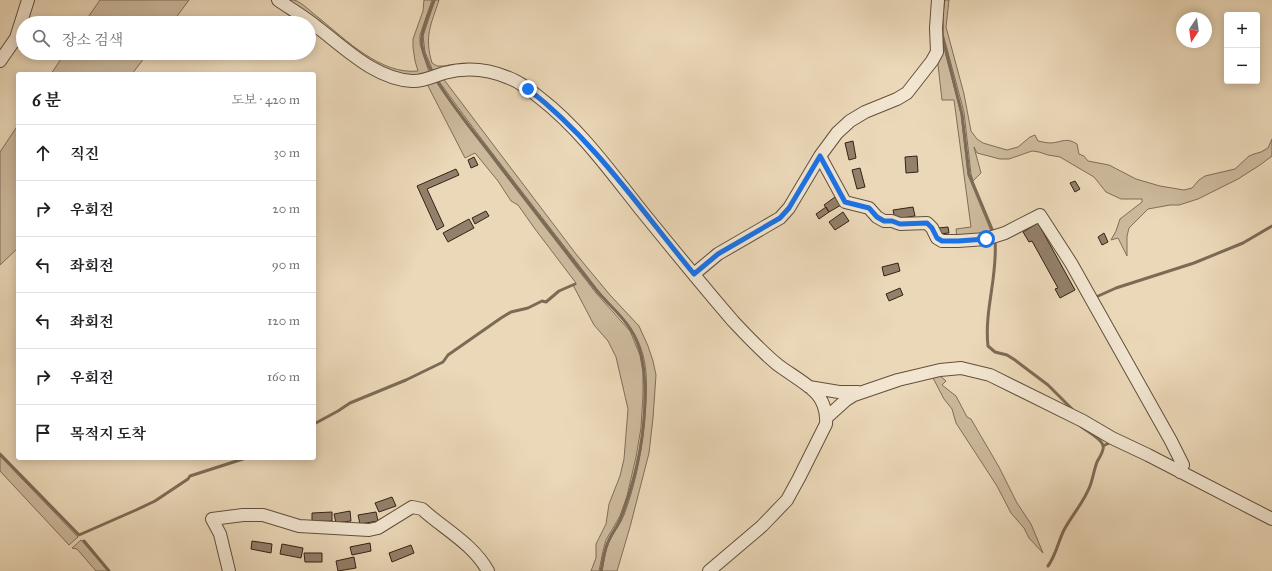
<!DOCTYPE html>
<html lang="ko">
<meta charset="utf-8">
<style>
:root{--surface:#fff;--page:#f6f6f6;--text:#202124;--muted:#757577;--line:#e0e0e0}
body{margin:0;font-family:"IM FELL Great Primer","Noto Serif KR",serif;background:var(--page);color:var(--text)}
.controls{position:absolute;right:12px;top:12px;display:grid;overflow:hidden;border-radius:4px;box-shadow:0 2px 10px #0003}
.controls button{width:36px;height:36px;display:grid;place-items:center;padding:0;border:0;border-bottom:1px solid var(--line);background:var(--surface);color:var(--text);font:20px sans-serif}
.compass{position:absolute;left:1176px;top:12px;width:36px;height:36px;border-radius:50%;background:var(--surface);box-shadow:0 2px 10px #0003;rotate:193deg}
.stop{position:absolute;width:12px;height:12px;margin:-9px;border:3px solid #1a73e8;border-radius:50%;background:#fff}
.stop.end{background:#1a73e8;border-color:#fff;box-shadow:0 1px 4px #0008}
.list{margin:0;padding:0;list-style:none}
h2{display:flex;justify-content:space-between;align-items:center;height:52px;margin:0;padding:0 16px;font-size:17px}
h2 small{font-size:13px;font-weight:400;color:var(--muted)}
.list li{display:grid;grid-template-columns:26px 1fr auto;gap:12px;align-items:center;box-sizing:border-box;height:56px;padding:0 16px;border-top:1px solid var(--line)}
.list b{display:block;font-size:15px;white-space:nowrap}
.list em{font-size:13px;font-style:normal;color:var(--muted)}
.icon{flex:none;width:22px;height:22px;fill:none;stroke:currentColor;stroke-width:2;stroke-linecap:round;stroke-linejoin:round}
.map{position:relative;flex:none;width:1272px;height:571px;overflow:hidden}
.search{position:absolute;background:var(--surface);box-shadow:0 2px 10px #0003;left:16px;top:16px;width:300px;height:44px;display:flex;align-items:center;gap:10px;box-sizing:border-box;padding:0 14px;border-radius:22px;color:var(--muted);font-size:15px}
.panel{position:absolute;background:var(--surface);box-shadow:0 2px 10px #0003;left:16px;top:72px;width:300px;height:388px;border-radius:4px}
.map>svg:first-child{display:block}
.green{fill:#ccb99c;stroke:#806d59}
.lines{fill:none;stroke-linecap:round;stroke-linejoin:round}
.stream{stroke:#7d6a56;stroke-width:3}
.building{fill:#93806a;stroke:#342116}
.street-casing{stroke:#624f3e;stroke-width:14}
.street{stroke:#f2e6d1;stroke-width:12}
.route{stroke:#1a73e8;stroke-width:5}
</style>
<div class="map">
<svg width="1272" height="571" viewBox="0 0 1272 571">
<rect width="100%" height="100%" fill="#ebd8b8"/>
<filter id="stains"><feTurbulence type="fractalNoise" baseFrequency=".005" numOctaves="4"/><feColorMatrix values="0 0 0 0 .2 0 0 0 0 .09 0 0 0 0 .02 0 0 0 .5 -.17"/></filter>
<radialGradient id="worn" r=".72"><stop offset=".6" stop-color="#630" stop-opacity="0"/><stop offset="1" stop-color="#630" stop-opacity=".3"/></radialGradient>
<path class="green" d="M100,0H189L172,23H84Z
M285,0C287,0 291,0 294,0C302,2 312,13 319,18C346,40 381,75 418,71L415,61L413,47V39L423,11L424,0H432L420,35V44L429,72L410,77L377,68Z
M435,0H439C431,25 424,36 432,63L437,66H454L433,71L425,52L423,36Z
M945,0H949L946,27L964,94L971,131L977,139L983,143L1007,150L1018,147L1030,137L1035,135L1038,141C1043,142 1047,143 1051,143C1063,142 1066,137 1077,144L1079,154L1084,156L1088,161L1109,165L1136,179L1160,186L1184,190L1192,188L1199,180L1205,176L1235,169L1249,156L1254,154L1261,152L1268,148L1272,139V156L1260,165L1238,179L1198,199L1179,205H1170L1148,209L1129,228L1127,236V256L1118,238L1111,240L1116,231L1120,219L1142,202V199H1121L1106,192L1094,177L1060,157L1048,155L1039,152L1032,151L1009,159H1000L977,153L974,147L981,173L973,181L971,174L964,112L943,34V13Z
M941,36L961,114L968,175L993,236L957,239L956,229L971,227L954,100H942L937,56Z
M65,53H148L132,74H51Z
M442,77L576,254L610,295L639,326L648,346L653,361L656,375L653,418L649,453L630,527L617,571H602C604,561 605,551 609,542C613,533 620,525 624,515C634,488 641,457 644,427C646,404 649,378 643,355C635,325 615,312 597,289C544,219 489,151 438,80Z
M435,80L466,124L596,293L630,331L640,355L643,372V395L641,428L636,457L627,496L620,516L606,540L603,551L599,571H591L596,558V544L606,524L609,504L620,476L624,459L628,409L616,357L608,341L594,325L573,285L576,283L535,229L518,205L511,201L498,181L475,153L465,158L427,84Z
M18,125V248L0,265V152Z
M940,376L946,381L942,385L956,396L967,417L971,419L999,467L1017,503L1031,524L1043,553L1029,538L1024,528L1011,513L997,486L956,423L952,409L944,399L933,378Z
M0,456L78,537L69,545L0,471Z
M81,540L83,542L108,571H96L77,549L72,548Z"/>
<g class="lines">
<path class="stream" d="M942,22V35L962,114L969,174L994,234
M433,74C427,64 420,47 422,36C424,24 430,11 434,0
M436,79C453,108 477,135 497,162C530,205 563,248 597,291C608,304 622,315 631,330C643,348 645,372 645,394C645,434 636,477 622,515C619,525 612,532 608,542C604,551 603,561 601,571
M995,240C998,276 984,311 988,346L995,352L1007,355L1015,360L1048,385L1072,409
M1097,300L1096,297L1116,288L1194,263L1243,243L1272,226
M314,424L338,411L350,403L406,380L443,362L448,355L501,318L511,312L528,308L542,301L546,302L559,291L575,284
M1103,446L1111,442
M0,454L79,535L136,510L155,501L188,479L190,476L246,458
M84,541L109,571
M1048,566C1056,555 1058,542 1064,530C1072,515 1084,502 1090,486C1093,478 1094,470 1097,462C1099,458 1105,450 1103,445C1100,437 1084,430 1078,424"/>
</g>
<path class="building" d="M853,141L856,158L849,160L845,143Z
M917,156L918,172L906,173L905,157Z
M474,157L478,165L471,168L468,160Z
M860,168L865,187L857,189L852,170Z
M456,169L459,175L427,189L444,226L437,230L417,186Z
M1075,181L1080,189L1075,192L1070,183Z
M835,197L841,205L829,212L824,205Z
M826,207L829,212L819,219L816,214Z
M913,207L915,216L895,219L893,210Z
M486,211L489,216L475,224L472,218Z
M843,212L849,221L835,230L829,222Z
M469,219L474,228L448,242L443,233Z
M1038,223L1075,290L1060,298L1055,289L1058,288L1032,241L1029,242L1023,232Z
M948,227L949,233L939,234L938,228Z
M1104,233L1108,242L1102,245L1098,237Z
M898,263L900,271L884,276L882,267Z
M900,288L903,295L889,301L886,294Z
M392,497L396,506L379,512L375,503Z
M350,511L351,521L336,523L334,514Z
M332,512V521L312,522V513Z
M376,512L378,521L360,524L358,515Z
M252,541L272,544L271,553L251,549Z
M370,543L371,551L352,555L350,547Z
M282,544L303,548L301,558L280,554Z
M411,545L414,553L392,562L389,553Z
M304,553H322V562H305Z
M354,557L356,568L338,571L336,561Z"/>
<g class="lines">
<g class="street-casing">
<path id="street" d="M278,0C291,9 305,17 317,27C345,48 375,79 412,81C422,82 434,76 444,73C466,67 488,69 509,78C520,82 530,90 540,98C580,129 610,171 641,210C671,247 702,285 733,321C747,336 762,352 778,365C790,374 803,381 814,391C823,399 827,412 826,424L799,478L787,500L762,526L709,571
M0,61L16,38L28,0
M820,156L845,202L869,208L877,217L884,221H892L900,224L927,223L932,228L937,238L942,241H958L986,239L1005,233L1040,215L1071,263L1171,441L1183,465L1180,472
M694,274L718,254L780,218L789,208L820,156L837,133L850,121L865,112L897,99L907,93L932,61L937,52L936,28L938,0
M809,387L839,392H858
M826,418L846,400L854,395L898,380L940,370L961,368L990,375L1083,421L1112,438L1148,455L1272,519
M229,571L220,534L212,519L243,515H263L299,526L369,530L378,528L412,507L422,509C444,529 473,544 488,571"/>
</g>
<use href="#street" class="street"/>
</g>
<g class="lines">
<path class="route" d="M528,89C594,140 641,210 694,274L718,254L780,218L789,208L820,156L845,202L869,208L877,217L884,221H892L900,224L927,223L932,228L937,238L942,241H958L986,239"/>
</g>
<rect width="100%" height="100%" filter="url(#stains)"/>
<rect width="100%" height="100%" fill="url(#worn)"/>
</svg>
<div class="controls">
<button>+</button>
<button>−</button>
</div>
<svg class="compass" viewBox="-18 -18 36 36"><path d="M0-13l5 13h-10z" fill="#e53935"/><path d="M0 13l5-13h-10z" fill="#757577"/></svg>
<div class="stop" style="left:986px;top:239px"></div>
<div class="stop end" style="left:528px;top:89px"></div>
<div class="search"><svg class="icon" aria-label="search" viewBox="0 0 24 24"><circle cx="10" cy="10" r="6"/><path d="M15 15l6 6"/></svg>장소 검색</div>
<section class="panel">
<h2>6 분<small>도보 · 420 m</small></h2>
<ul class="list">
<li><svg class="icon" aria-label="ahead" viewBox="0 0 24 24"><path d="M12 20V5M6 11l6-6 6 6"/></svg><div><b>직진</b></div><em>30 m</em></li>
<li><svg class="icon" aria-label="right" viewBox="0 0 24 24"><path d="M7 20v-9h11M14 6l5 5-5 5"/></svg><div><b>우회전</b></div><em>20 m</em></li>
<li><svg class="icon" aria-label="left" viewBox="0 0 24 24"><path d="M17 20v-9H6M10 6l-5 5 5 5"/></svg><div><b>좌회전</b></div><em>90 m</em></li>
<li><svg class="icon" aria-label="left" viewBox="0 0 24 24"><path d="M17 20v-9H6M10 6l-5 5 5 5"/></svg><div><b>좌회전</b></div><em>120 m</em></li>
<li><svg class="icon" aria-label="right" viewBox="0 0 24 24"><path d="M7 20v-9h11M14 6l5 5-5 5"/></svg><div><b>우회전</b></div><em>160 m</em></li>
<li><svg class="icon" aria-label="arrive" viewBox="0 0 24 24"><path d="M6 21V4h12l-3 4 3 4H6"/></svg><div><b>목적지 도착</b></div></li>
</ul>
</section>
</div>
